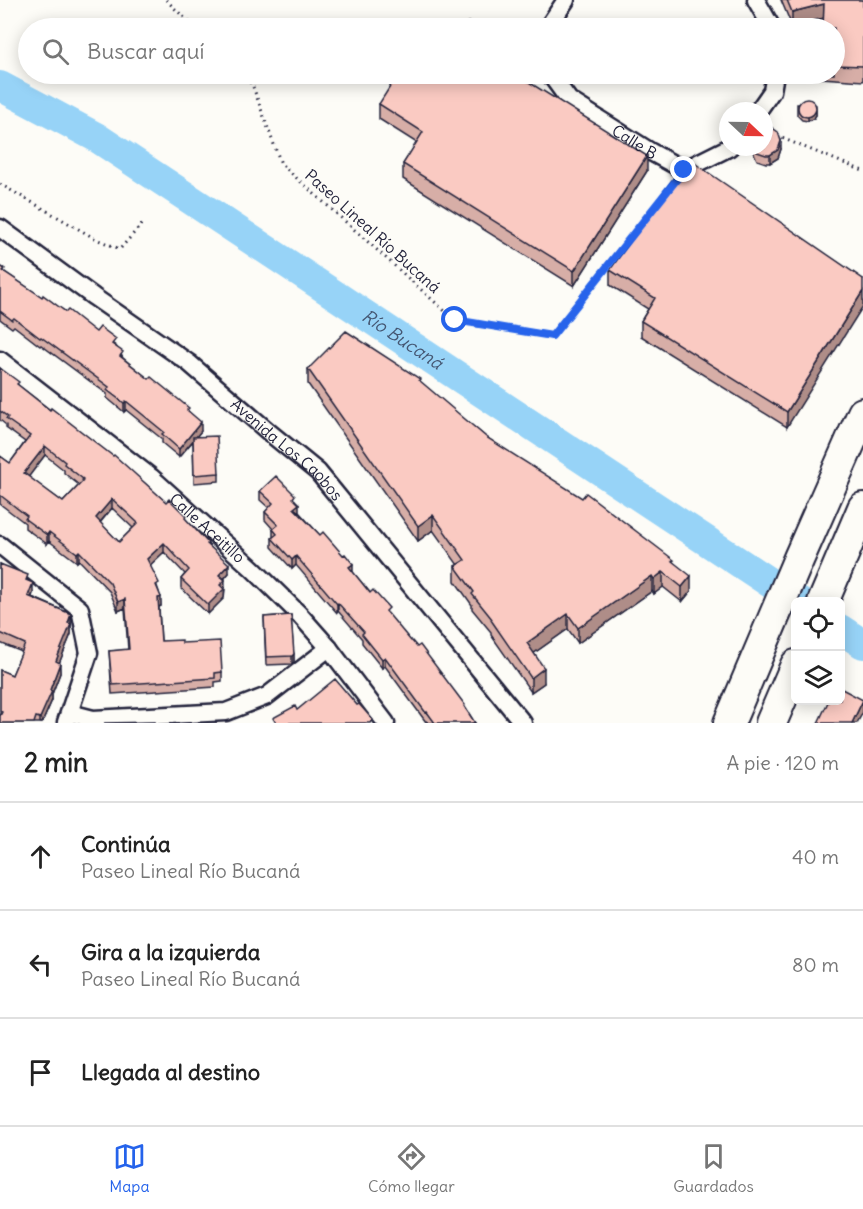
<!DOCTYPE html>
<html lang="es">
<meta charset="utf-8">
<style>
:root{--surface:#fff;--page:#f2f2f2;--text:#222;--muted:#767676;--line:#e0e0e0;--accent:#2563eb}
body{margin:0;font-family:Delius,sans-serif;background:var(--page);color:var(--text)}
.controls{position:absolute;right:18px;bottom:18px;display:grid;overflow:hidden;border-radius:9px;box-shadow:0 3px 15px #0003}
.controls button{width:54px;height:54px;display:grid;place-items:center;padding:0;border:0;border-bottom:2px solid var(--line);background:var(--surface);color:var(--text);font:30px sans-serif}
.compass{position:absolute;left:719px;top:102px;width:54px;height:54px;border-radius:50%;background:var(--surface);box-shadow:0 3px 15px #0003;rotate:112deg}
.stop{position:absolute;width:18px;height:18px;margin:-14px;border:4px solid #2563eb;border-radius:50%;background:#fff}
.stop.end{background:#2563eb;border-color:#fff;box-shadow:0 2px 6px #0008}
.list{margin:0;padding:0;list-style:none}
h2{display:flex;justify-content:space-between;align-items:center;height:78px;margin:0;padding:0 24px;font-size:26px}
h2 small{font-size:20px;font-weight:400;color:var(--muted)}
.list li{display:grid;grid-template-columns:39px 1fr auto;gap:18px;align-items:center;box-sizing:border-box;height:108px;padding:0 24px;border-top:2px solid var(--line)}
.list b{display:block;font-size:22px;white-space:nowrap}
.list p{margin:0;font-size:20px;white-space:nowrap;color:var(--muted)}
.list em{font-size:20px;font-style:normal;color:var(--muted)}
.icon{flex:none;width:33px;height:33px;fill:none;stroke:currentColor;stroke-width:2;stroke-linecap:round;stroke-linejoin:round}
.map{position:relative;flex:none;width:863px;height:723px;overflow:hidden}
.search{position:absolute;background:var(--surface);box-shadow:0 3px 15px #0003;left:18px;right:18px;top:18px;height:66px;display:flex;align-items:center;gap:15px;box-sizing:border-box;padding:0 21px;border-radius:33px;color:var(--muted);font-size:22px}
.sheet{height:402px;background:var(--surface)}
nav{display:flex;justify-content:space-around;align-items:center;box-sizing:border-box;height:84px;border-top:2px solid var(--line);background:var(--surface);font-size:16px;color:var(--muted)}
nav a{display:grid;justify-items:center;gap:3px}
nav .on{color:var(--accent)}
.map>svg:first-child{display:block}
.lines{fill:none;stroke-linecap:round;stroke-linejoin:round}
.river{stroke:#97d3f7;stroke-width:30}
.street-casing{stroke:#22223b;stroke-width:21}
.highway-casing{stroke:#22223b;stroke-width:34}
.path{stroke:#22223b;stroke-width:3;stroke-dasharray:1.5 4.5;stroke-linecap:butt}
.street{stroke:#fdfcf7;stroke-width:16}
.highway{stroke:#fdfcf7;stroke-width:30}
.wall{fill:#d7aea7;stroke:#22223b;stroke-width:1.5;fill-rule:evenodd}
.shaded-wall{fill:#af8d88;stroke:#22223b;stroke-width:1.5}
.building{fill:#facac2;stroke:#22223b;stroke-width:1.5;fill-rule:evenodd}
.route{stroke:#2563eb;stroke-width:8}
.labels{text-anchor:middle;stroke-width:4.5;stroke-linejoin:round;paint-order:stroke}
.street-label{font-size:16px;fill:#22223b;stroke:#fdfcf7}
.water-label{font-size:18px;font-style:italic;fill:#455773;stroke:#fdfcf7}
</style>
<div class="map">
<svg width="863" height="723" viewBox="0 0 863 723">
<rect width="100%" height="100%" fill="#fdfcf7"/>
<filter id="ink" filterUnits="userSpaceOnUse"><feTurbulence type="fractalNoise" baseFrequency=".0167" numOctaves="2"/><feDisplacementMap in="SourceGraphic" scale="12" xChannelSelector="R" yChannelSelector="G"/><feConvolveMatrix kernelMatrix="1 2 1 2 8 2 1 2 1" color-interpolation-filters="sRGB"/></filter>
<g filter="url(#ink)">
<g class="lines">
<g class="river">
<path id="s1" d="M0,86L96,137L799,602"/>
<path d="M840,629L863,644"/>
</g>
<g class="street-casing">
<g id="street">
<path d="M756,0L772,28"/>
<path d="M550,28V24L566,0"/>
<path id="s2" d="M550,74L569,100L651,152L684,170L730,147"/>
<path d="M758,111L772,91L775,74"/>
<path id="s3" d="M0,228L94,297L189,363L270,433L318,472L523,723"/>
<path id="s4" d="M0,360L151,477L252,568L299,614L329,648L386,723"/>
<path d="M0,545L80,609L89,653L66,722"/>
<path d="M70,713L93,719L226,712L267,696L329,648"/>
</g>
</g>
<g class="highway-casing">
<path id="highway" d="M823,602L863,508
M729,723L799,558L863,413
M771,723L796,665"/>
</g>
<path class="path" d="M166,0L195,28
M241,74L252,84L281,164L455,320L552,335L650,213
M777,136L863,171
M0,184L96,239L120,249L142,224"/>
<use href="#street" class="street"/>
<use href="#highway" class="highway"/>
</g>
<path class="wall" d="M781,0H863V81L822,78V74H834V28L824,18L792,26Z
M379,104L647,171L574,286L403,179V164L417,143L379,119Z
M797,104L816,105V115L814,118L808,121L802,120L797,115Z
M753,147H764L781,149L778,158L770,163H766L757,160L753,151Z
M0,266L5,272L42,297L66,312L116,346L123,358L189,412L201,431L196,437L219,473V481L194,483L193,441L179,457L162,443V439L126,410L124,412L107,398V394L41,345L40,346L14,326L12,328L0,319Z
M610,270L863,279L787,427L641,336V321L648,309L610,285Z
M0,368L19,386L186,520L208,544L229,573L224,579L225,589L224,598L208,614L181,588V579L185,574L164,552L150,565L159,592L161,606L159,607L161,641L182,643L222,672V681L215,682V687L112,694L109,651L128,650L125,608L118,611L110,592L79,560L77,562L49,541L47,544L25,528V523L0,504V456L10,463L25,442L6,428V425L0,420ZM45,455L64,470V473L79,485L63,502L28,477ZM112,508L133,528L119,542L100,523Z
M308,369L420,382L486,437L674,563L691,591L682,602L663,587L654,594L652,591L578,643L568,629L534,653L544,683L531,692L491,635V632L472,609V605L455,581V566L458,565L433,530L418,541L308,384Z
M260,491L295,500L299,512L353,572L465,707L475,723H429L427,721L426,722L385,666L382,668L362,643V639L338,611L337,613L296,565L292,569L272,547V538L273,537V529L265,520V512L269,508L260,500Z
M0,564L28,581L33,593L32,597L71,614V634L59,663L60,673L52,694V700L42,723H0V670L12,675L22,652L0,643Z
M291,615L294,662L292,664L266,665L264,617Z"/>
<path class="shaded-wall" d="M824,4V18L792,26V12Z
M816,111V115L814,118L808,121V117Z
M781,141V149L778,158L770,163V155Z
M647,156V171L574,286V271Z
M863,291V306L787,427V412Z
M126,401V410L124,412V403Z
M201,422V431L179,457V449Z
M45,446V455L24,483V473Z
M112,499V508L96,527V518Z
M299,504V512L294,508Z
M433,515V530L418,541V526Z
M49,532V541L47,544V535Z
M164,543V552L147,568V559Z
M79,551V560L77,562V553Z
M296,556V565L292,569V560Z
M229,564V573L219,584V575Z
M353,564V573L349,567Z
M663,572V587L654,594V579Z
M652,576V591L578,643V628Z
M691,576V591L682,602V587Z
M225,580L224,598L208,614V605L220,585Z
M33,583V593L28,605V596Z
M161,597V606L158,607V598Z
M125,599V608L118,611V602Z
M338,603V611L337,613V604Z
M71,614V634L56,671V661Z
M568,614V629L527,658V643Z
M294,654V662L292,664V656Z
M385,657V666L382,668V659Z
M60,663V673L52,694V700L42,723H40V718L50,690Z
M544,668V683L531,692V678Z
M863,700V712L857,723H852Z"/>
<path class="building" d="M787,0H863V66L834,65V28H823L824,4L792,12Z
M468,22L478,28H456Z
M398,74H516L647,156L574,271L403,164L423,132L379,104Z
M798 108a9 9 0 1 1 18 0a9 9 0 1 1-18 0Z
M766,127H771L778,132L781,141L778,150L770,155H766L757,152L755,147H764V128Z
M693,162L863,279V291L787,412L641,321L655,298L610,270L680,169L681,165H684Z
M0,266L5,269L3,271L42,297L43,295L66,312L68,310L96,332L100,327L116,339L112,344L123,352L120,356L149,379L151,377L189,408L187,410L201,422L179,449L162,434L164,432L126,401L124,403L107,390L109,387L41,337L40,338L14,318L12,320L0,311Z
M346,331L420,379L419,380L486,437L582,498L586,493L674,560L672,561L691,576L682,587L663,572L654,579L652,576L578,628L568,614L527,643L544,668L531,678L491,620L492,619L472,594L474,592L455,566L465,560L433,515L418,526L308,369Z
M0,368L19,382L17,384L50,410L51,408L113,456L114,455L166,502L169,499L186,516L185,518L208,543L207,544L229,564L219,575L225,580L220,585L224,589L208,605L181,579L189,570L164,543L147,559L159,583L156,585L161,597L158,598L161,641L182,640V643L220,641L222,672L215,673V678L112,685L109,651L129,649L125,599L118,602L110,583L79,551L77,553L49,532L47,535L25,519L27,516L0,495V456L10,463L30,436L6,419L8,417L0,411ZM45,446L65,462L64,464L83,479L82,480L83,481L63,502L24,473ZM112,499L138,523L119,542L96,518Z
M217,436L219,473L194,475L193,437Z
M276,476L295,495L293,498L299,504L294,508L320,535L323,532L343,555L345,554L353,564L349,567L370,593L373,590L389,608L386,611L411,641H412L417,647L420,645L465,705L464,706L475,723H435L427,712L426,713L385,657L382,659L362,634L364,632L338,603L337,604L296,556L292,560L272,538L277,534L273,529L278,525L265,512L273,503L260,491Z
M0,564L28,575L26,580L33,583L28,596L71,614L68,623L71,624L56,661L60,663L50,690L52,691L40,718L36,717L34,723H0V716L2,712L0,711V670L12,675L25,644L0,633Z
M291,615L294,654L292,656L266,657L264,617Z
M335,679L357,705L359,704L373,720L370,723H276L273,718L295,706L297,710Z
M840,688L863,700L852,723H818L829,700H840Z
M155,722V723H104Z"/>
</g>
<g class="lines" filter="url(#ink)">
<path class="route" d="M455,320L552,336L684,170"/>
</g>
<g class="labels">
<g class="street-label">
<text dy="6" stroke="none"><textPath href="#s2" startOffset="110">Calle B</textPath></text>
<text transform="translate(373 231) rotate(42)" y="6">Paseo Lineal Río Bucaná</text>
<text dy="6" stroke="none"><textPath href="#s3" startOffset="363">Avenida Los Caobos</textPath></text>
<text dy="6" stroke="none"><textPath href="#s4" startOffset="267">Calle Aceitillo</textPath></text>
</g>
<g class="water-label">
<text dy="6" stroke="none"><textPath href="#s1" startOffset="476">Río Bucaná</textPath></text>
</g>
</g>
</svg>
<div class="controls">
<button><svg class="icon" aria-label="locate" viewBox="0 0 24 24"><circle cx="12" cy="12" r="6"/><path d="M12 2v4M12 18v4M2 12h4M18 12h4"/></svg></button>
<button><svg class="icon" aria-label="layers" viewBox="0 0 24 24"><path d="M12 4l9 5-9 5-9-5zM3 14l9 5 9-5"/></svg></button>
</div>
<svg class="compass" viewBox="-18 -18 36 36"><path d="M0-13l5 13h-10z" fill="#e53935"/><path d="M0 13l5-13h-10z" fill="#767676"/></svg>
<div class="stop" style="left:455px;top:320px"></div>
<div class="stop end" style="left:684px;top:170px"></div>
<div class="search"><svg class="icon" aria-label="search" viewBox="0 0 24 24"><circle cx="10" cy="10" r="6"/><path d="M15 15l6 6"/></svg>Buscar aquí</div>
</div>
<section class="sheet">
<h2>2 min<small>A pie · 120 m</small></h2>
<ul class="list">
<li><svg class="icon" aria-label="ahead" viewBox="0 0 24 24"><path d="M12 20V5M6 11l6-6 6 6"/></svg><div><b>Continúa</b><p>Paseo Lineal Río Bucaná</p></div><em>40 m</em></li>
<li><svg class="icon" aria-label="left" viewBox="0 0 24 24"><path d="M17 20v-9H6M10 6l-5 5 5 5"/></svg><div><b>Gira a la izquierda</b><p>Paseo Lineal Río Bucaná</p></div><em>80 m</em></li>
<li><svg class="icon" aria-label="arrive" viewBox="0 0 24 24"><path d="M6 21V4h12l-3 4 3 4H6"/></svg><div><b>Llegada al destino</b></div></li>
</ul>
</section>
<nav>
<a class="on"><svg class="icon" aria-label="map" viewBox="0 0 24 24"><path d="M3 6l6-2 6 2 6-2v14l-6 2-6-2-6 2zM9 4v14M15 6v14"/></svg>Mapa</a>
<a><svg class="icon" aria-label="directions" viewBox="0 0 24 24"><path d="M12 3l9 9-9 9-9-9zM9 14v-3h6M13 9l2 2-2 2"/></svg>Cómo llegar</a>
<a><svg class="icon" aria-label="saved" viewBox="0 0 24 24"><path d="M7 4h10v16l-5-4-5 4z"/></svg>Guardados</a>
</nav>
